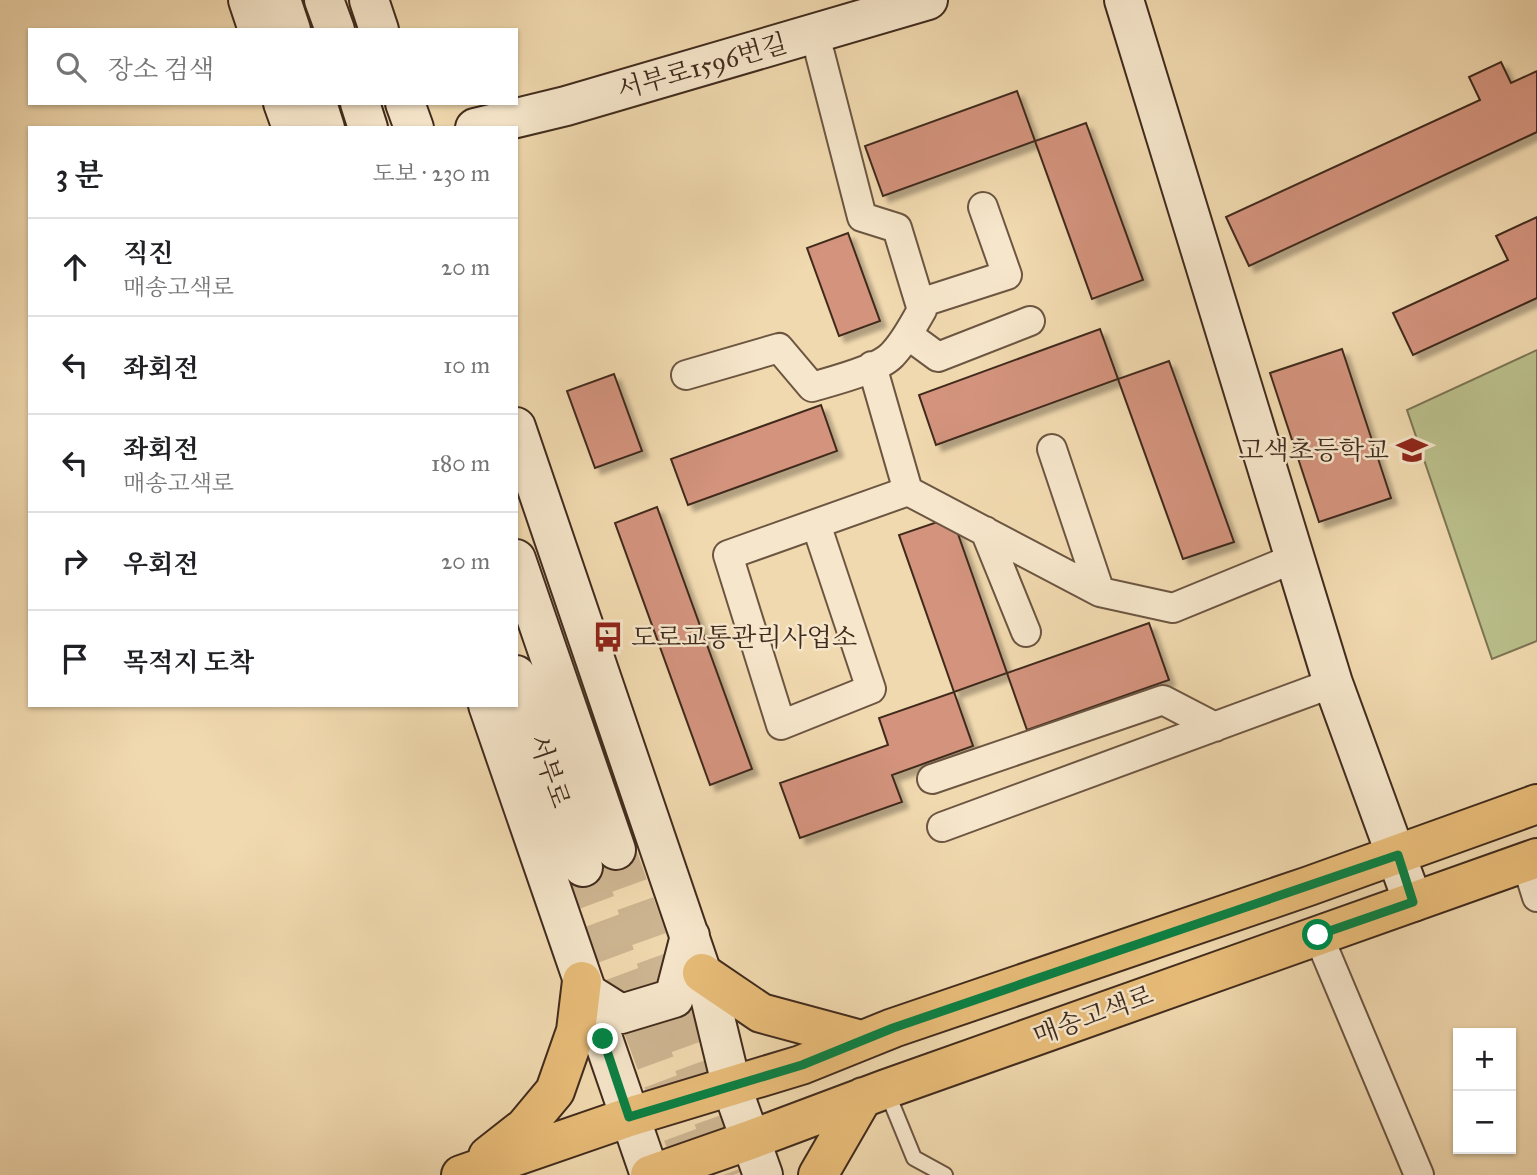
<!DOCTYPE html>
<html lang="ko">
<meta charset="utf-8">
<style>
:root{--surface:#fff;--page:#f2f2f2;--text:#202124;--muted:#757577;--line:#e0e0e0}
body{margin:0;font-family:"IM FELL Great Primer","Noto Serif KR",serif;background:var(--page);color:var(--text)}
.controls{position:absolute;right:21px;bottom:21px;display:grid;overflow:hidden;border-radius:0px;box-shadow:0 2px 5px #0004}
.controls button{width:63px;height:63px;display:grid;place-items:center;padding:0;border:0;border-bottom:2px solid var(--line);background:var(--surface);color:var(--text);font:35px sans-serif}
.stop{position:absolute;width:21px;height:21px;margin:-16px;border:5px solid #0b8043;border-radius:50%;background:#fff}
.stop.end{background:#0b8043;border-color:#fff;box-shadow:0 2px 7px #0008}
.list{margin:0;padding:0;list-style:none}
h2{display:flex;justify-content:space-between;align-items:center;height:91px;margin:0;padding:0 28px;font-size:30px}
h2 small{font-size:23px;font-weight:400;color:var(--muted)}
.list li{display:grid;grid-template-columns:46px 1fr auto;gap:21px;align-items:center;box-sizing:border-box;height:98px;padding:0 28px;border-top:2px solid var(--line)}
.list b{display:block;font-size:26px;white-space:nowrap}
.list p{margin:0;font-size:23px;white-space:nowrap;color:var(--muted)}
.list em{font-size:23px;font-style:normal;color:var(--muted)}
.icon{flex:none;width:38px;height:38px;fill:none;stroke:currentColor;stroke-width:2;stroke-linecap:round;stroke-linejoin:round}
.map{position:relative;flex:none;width:1537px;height:1175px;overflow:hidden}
.search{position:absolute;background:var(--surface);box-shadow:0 2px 5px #0004;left:28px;top:28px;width:490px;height:77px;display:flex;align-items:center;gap:18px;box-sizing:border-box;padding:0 24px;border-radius:0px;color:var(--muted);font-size:26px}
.panel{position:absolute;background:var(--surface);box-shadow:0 2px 5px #0004;left:28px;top:126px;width:490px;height:581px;border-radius:0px}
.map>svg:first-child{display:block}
.green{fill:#babf8b;stroke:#7d7554;stroke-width:2}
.building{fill:#d3937d;stroke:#402b1d;stroke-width:2;filter:url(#shadow)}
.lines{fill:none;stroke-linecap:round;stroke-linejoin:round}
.secondary-tunnel{stroke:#ceb692;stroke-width:38;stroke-dasharray:38 19;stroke-linecap:butt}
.lane-casing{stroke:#6c5642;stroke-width:18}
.street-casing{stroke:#6c5642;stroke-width:32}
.secondary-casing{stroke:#402b1d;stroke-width:42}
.primary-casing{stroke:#402b1d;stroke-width:42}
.lane{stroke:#f6e6cb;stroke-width:14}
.street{stroke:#f6e6cb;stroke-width:28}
.secondary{stroke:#f6e6cb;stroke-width:38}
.primary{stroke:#e8bc78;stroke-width:38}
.route{stroke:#0b8043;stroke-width:9}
.labels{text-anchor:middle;stroke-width:5;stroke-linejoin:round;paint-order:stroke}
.street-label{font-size:26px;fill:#402b1d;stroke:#f6e6cb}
.poi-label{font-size:26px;fill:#402b1d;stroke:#f6e6cb;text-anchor:end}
</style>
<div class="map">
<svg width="1537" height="1175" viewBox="0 0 1537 1175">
<defs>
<filter id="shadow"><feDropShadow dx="6" dy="6" stdDeviation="2" flood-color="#0004"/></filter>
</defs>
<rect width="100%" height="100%" fill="#f1d9af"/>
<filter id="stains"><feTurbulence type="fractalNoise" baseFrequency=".00286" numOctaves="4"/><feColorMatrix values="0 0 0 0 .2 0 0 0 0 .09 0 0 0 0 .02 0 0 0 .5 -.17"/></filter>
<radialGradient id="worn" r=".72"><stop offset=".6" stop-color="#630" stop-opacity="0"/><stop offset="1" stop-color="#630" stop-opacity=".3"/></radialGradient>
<path class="green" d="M1537,350V641L1492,659L1407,410Z"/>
<path class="building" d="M1501,62L1511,83L1537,71V132L1249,266L1226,217L1480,100L1469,77Z
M1017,91L1035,141L883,196L865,146Z
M1086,123L1143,280L1092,299L1035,141Z
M1537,217V298L1413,355L1393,313L1508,260L1496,236Z
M848,233L880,321L839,336L807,248Z
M1100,329L1118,379L936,445L919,395Z
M1342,349L1391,498L1319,522L1270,373Z
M1169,361L1234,542L1183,559L1118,379Z
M614,374L642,451L595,468L567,391Z
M821,405L837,451L688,505L671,459Z
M657,507L752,769L710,785L615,523Z
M952,517L1007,673L954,692L899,535Z
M1149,623L1169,680L1027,730L1007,673Z
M954,692L973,746L892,775L902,802L800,838L780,783L888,745L879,718Z"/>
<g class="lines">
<path class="secondary-tunnel" d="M616,850L733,1175
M583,867L697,1175"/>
<g class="lane-casing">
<path id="lane" d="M887,1092L914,1158L945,1175"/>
</g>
<g class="street-casing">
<path id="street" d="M920,303L1007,275L983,207
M908,335L938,357L1030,321
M872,366L908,491L1100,592L1173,608L1295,558
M686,375L779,348L812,387C832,381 878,370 892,355C905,342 913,325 922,310L897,228L862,217L820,54
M1052,449L1100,592
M816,524L871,689L781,725L728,555L908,491
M985,531L1026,632
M932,779L1163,700L1215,727
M942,827L1333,683
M1526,862L1537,897
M1318,935L1419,1175"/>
</g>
<g class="secondary-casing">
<path id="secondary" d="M248,0L258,30
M281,0L291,30
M324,0L335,30
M369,0L379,30
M1124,0L1333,683L1413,902
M283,103L292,128
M317,103L325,128
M360,103L368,128
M405,103L414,128
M475,128L566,106L928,0
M516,427L710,997L732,1088L763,1175
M516,559L616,850
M516,675L583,867
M488,705L650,1175
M586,992L621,1014L674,998L690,936"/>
</g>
<g class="primary-casing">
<path id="primary" d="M702,973L761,1013L861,1040
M488,1156L525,1127L555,1091L576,1031L582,981
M461,1175L629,1117L801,1065L893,1028L1309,886L1537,804
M650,1175L750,1140L886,1089L1537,858
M818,1175L863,1097"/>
</g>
<use href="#lane" class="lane"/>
<use href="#street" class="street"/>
<use href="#secondary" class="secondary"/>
<use href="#primary" class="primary"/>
</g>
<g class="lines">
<path class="route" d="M603,1039L629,1117L802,1065L893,1028L1398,855L1413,902L1318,935"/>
</g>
<defs>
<g id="school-bare" transform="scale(2.415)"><path d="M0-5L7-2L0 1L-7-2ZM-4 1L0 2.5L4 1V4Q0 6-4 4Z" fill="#8f2418" stroke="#f6e6cb" stroke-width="2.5" paint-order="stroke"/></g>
<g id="bus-bare" transform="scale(2.415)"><path d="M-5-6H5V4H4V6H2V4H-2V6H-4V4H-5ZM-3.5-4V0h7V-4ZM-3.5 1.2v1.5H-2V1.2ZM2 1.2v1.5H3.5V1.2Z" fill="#8f2418" stroke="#f6e6cb" stroke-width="2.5" paint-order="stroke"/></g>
</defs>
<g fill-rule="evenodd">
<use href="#school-bare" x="1412" y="450"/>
<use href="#bus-bare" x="608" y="637"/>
</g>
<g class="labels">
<g class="street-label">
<text transform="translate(702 66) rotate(-16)" y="9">서부로1596번길</text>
<text transform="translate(550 771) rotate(71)" y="9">서부로</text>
<text transform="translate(1093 1015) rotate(-20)" y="9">매송고색로</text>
</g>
<g class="poi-label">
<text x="1389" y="459">고색초등학교</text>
<text x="631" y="646" text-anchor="start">도로교통관리사업소</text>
</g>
</g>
<rect width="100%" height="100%" filter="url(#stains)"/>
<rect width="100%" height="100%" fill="url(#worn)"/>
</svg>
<div class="controls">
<button>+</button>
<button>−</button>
</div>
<div class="stop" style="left:1318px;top:935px"></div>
<div class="stop end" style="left:603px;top:1039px"></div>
<div class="search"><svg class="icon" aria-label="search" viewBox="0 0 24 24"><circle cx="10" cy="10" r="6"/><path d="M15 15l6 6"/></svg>장소 검색</div>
<section class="panel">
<h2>3 분<small>도보 · 230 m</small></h2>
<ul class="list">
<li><svg class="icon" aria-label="ahead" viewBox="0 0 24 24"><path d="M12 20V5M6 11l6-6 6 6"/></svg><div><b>직진</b><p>매송고색로</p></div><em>20 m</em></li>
<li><svg class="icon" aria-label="left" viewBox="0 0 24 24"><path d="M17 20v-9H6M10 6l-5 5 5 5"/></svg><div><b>좌회전</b></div><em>10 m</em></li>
<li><svg class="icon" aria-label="left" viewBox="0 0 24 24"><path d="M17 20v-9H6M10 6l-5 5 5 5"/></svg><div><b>좌회전</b><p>매송고색로</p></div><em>180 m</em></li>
<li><svg class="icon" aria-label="right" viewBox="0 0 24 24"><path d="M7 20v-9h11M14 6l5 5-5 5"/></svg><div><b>우회전</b></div><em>20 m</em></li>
<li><svg class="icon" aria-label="arrive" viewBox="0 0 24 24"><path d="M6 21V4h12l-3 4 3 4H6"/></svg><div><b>목적지 도착</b></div></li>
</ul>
</section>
</div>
